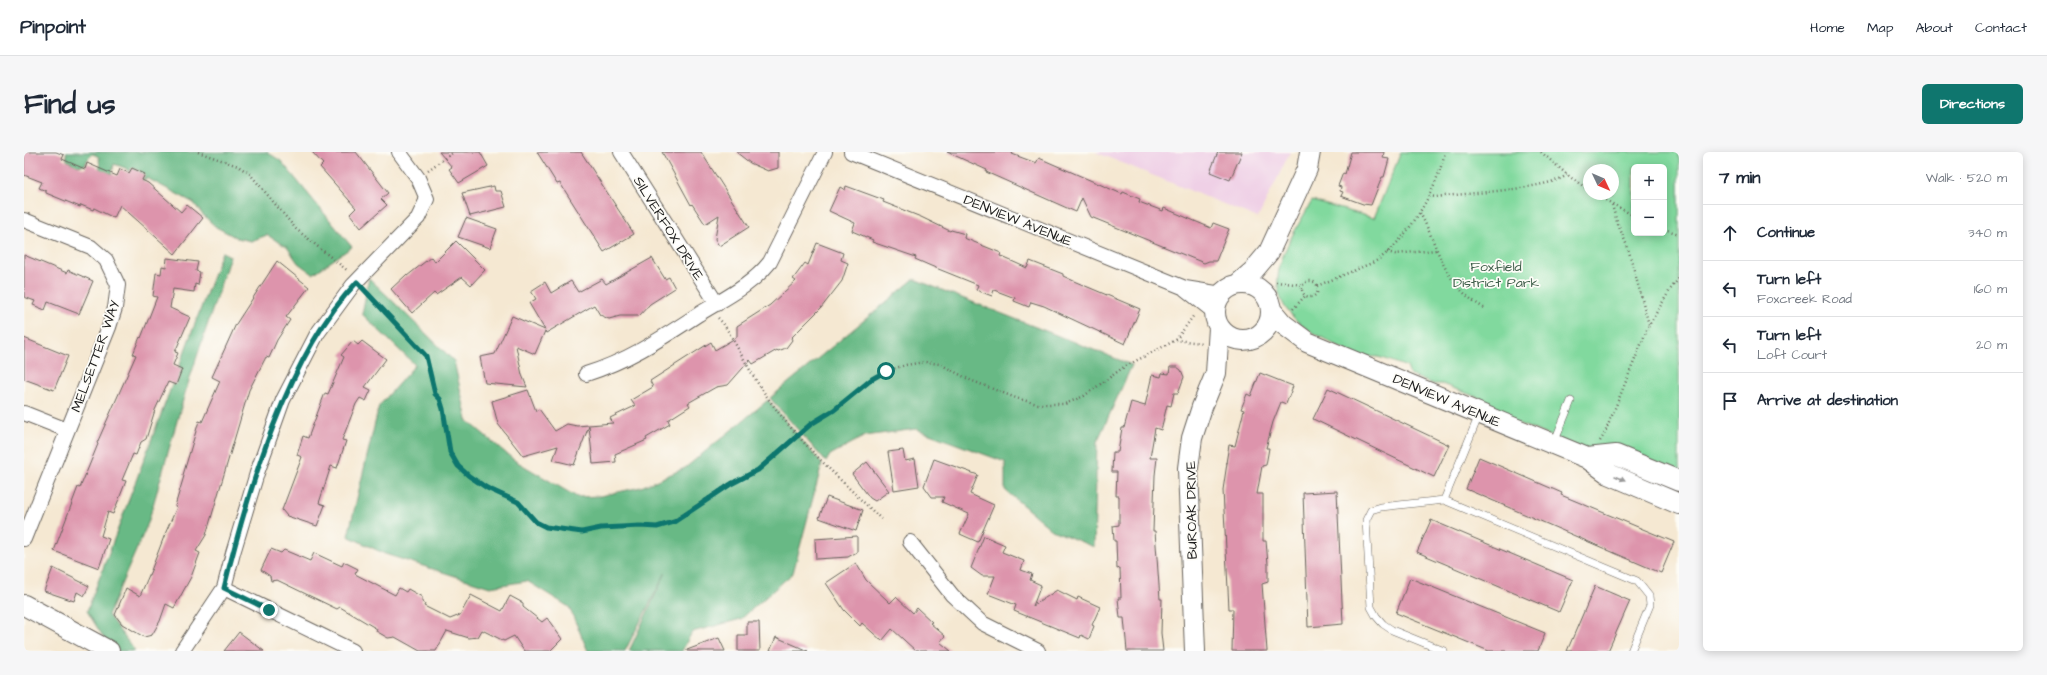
<!DOCTYPE html>
<meta charset="utf-8">
<style>
:root{--surface:#fff;--page:#f6f6f7;--text:#1f2937;--muted:#747a83;--line:#e0e1e3;--accent:#0f766e}
body{margin:0;font-family:"Architects Daughter",sans-serif;background:var(--page);color:var(--text)}
.controls{position:absolute;right:12px;top:12px;display:grid;overflow:hidden;border-radius:6px;box-shadow:0 2px 10px #0003}
.controls button{width:36px;height:36px;display:grid;place-items:center;padding:0;border:0;border-bottom:1px solid var(--line);background:var(--surface);color:var(--text);font:20px sans-serif}
.compass{position:absolute;left:1559px;top:12px;width:36px;height:36px;border-radius:50%;background:var(--surface);box-shadow:0 2px 10px #0003;rotate:134deg}
.stop{position:absolute;width:12px;height:12px;margin:-9px;border:3px solid #0f766e;border-radius:50%;background:#fff}
.stop.end{background:#0f766e;border-color:#fff;box-shadow:0 1px 4px #0008}
.list{margin:0;padding:0;list-style:none}
h2{display:flex;justify-content:space-between;align-items:center;height:52px;margin:0;padding:0 16px;font-size:17px}
h2 small{font-size:13px;font-weight:400;color:var(--muted)}
.list li{display:grid;grid-template-columns:26px 1fr auto;gap:12px;align-items:center;box-sizing:border-box;height:56px;padding:0 16px;border-top:1px solid var(--line)}
.list b{display:block;font-size:15px;white-space:nowrap}
.list p{margin:0;font-size:13px;white-space:nowrap;color:var(--muted)}
.list em{font-size:13px;font-style:normal;color:var(--muted)}
.icon{flex:none;width:22px;height:22px;fill:none;stroke:currentColor;stroke-width:2;stroke-linecap:round;stroke-linejoin:round}
.map{position:relative;flex:none;width:1655px;height:499px;overflow:hidden;border-radius:6px}
header{display:flex;align-items:center;gap:24px;box-sizing:border-box;height:56px;padding:0 20px;background:var(--surface);border-bottom:1px solid var(--line)}
header strong{font-size:19px}
nav{display:flex;gap:22px;margin-inline-start:auto;font-size:14px}
.intro{display:flex;align-items:center;justify-content:space-between;box-sizing:border-box;height:96px;padding:0 24px}
h1{margin:0;font-size:28px}
.button{padding:10px 18px;border-radius:6px;background:var(--accent);color:#fff;font-size:14px;font-weight:700}
main{display:flex;gap:24px;padding:0 24px}
aside{flex:1;background:var(--surface);border-radius:6px;box-shadow:0 2px 10px #0003}
.map>svg:first-child{display:block}
.built{fill:#efd0e6}
.green{fill:#81d99e;stroke:#4e7a5d;fill-rule:evenodd}
.forest{fill:#68b985;stroke:#426a50}
.building{fill:#dd94ac}
.lines{fill:none;stroke-linecap:round;stroke-linejoin:round}
.lane-casing{stroke:#68635c;stroke-width:8}
.street-casing{stroke:#68635c;stroke-width:16}
.secondary-casing{stroke:#68635c;stroke-width:22}
.path{stroke:#68635c;stroke-width:2.5;stroke-dasharray:1 3;stroke-linecap:butt}
.lane{stroke:#fff;stroke-width:7}
.street{stroke:#fff;stroke-width:14}
.secondary{stroke:#fff;stroke-width:20}
.oneway{fill:#999}
.route{stroke:#0f766e;stroke-width:5}
.labels{text-anchor:middle;stroke-width:3.5;stroke-linejoin:round;paint-order:stroke}
.street-label{font-size:14px;fill:#1c1c1c;stroke:#fdfcf7}
.park-label{font-size:14px;fill:#3f5e4a;stroke:#fdfcf7}
</style>
<header>
<strong>Pinpoint</strong>
<nav><a>Home</a><a>Map</a><a>About</a><a>Contact</a></nav>
</header>
<div class="intro"><h1>Find us</h1><a class="button">Directions</a></div>
<main>
<div class="map">
<svg width="1655" height="499" viewBox="0 0 1655 499">
<rect width="100%" height="100%" fill="#fdfcf7"/>
<filter id="ink" filterUnits="userSpaceOnUse"><feTurbulence type="fractalNoise" baseFrequency=".025" numOctaves="2"/><feDisplacementMap in="SourceGraphic" scale="8" xChannelSelector="R" yChannelSelector="G"/><feConvolveMatrix kernelMatrix="1 2 1 2 8 2 1 2 1" color-interpolation-filters="sRGB"/></filter>
<filter id="wash" filterUnits="userSpaceOnUse"><feTurbulence type="fractalNoise" baseFrequency=".012" numOctaves="4" result="noise"/><feDisplacementMap in="SourceGraphic" scale="16" xChannelSelector="R" yChannelSelector="G"/><feGaussianBlur stdDeviation="0.9" result="paint"/><feColorMatrix in="noise" values="0 0 0 0 0 0 0 0 0 0 0 0 0 0 0 0 0 1.4 0 .05"/><feComposite in="paint" operator="in"/></filter>
<g filter="url(#wash)">
<rect width="100%" height="100%" fill="#f5e8d2"/>
<path class="built" d="M1071,0H1266L1234,66Z"/>
<path class="green" d="M1377,0H1655V321L1560,297L1475,264L1466,250L1418,232H1409L1386,223L1383,215C1374,212 1364,207 1354,205C1348,204 1342,206 1336,205C1325,203 1306,189 1295,184C1226,146 1258,101 1288,49L1350,66ZM1610,15H1640V81H1610ZM1565,18H1589V42H1565Z"/>
<path class="forest" d="M42,0H243L257,9L328,95L289,122L274,111L263,95L243,83L227,89L213,86L192,75L178,62L170,51L123,26L117,29L107,26L104,17L90,12L88,22L76,18L75,5L69,2L64,7L61,13L52,14L43,8Z
M198,100L206,104L161,241L124,371L84,463L111,499H88L63,459Z
M345,126L430,209L443,268L490,308L553,345L576,344L617,335L661,316L744,248L798,312L769,421L717,467L668,480L658,499H605L642,420L601,499H564L545,455L503,429L466,435L361,402L324,384L355,254L391,213L338,162Z
M890,127L1108,213L1073,290L1070,395L1028,378L981,338V310L892,277L841,284L806,303L802,310L746,246Z"/>
<g id="blocks">
<path class="building" d="M0,0H32L40,3L38,7L61,17L63,11L93,24L96,17L105,21L108,16L121,22L118,28L124,31L157,60L163,53L179,66L151,102L96,53L90,66L70,56L69,58L57,53L56,55L22,41V39L15,36L18,30L0,23Z
M288,0H332L364,41L357,47L363,53L337,76L326,62L332,56L296,15L299,12Z
M415,0H456L464,14L435,31L425,17L428,15Z
M513,0H557L610,82L580,100L536,31L533,32Z
M638,0H677L725,75L695,94L691,87L695,63L681,72L668,52L667,53Z
M712,0H754V16L744,19L726,11Z
M923,0H989L988,2L1012,11L1015,6L1098,42L1099,40L1116,47L1115,50L1139,59L1140,56L1187,76L1189,71L1205,77L1192,109H1185L1180,111L1067,65L1058,46L1052,60L962,20L963,18Z
M1194,0H1218L1206,28L1186,20Z
M1327,0H1360L1359,6L1365,7L1360,25H1358L1347,53L1339,52L1317,44L1319,40L1316,39L1317,35L1314,34L1319,21L1321,22Z
M470,34L471,39H477L482,55L446,64L438,41Z
M822,34L860,48L859,50L897,65L926,79L927,78L941,82L940,86L977,101L976,104L1003,116L1006,109L1039,122V124L1052,130L1116,157L1101,192L1020,154L1007,150L1005,155L990,149L991,146L970,138L968,144L952,138L954,133L907,114L891,107L892,105L848,90L849,88L828,79L831,71L805,59L816,35L821,38Z
M442,66L473,77L466,96L434,85Z
M432,89L461,118L447,133L438,125L412,143L410,141L388,161L367,137L382,123L383,124L407,105L411,110Z
M793,91L819,101L817,108L824,111L818,129L797,156L767,186L768,188L762,196L754,199L753,198L729,212L726,208L704,233L692,235L664,251L666,254L644,268L646,272L622,286L623,288L591,302L592,310L569,312L565,274L550,313L529,308L534,294L499,304L474,272L468,249L504,238L512,259L515,257L531,279L543,272L553,274L589,271L586,266L611,254L607,248L629,235L626,229L687,190L691,198L713,185V174L746,153L772,129L769,127L781,111L784,113Z
M0,103L43,121L44,118L69,129L55,162L24,150L21,158L9,153L11,149L0,145Z
M143,106L174,110L172,119L176,120L174,133L171,132L170,140L149,137L146,156L166,165L151,200L154,201L149,213L158,217L152,233L144,230L131,258L122,287L117,290L112,303L109,302L98,328L102,329L89,362L84,360L77,384L85,387L75,416L30,399L54,335L56,336L74,292L73,291L112,203L109,202L116,185L117,186L133,145L129,144L132,121L137,122L138,114L142,115Z
M628,106L641,127L645,125L651,136L626,152L615,164H596L585,167L576,163L570,153L522,181L521,179L511,202L492,194L498,223L503,235L461,231L456,205L471,202L488,164L521,178L505,151L512,147L507,139L521,130L527,141L547,129L554,140L578,127L582,132Z
M253,109L285,135L262,165L266,168L253,188L245,206L242,205L225,238L182,383L172,399L176,401L167,425L150,456L142,452L136,469L128,483L120,485L98,472L91,463L102,436L116,444L128,416L141,382L153,355L151,354L160,324L159,323L175,269L178,270L196,229L188,225L212,172Z
M0,186L44,204L30,238L0,227Z
M329,189L334,193L338,189L362,207L341,235L347,238L342,249L336,246L332,252L318,288L322,289L313,316L307,314L295,351L301,353L293,374L263,364L258,358L278,305L273,303L279,284L284,286L301,241L304,242L320,205L317,203Z
M1146,215H1153L1157,218L1160,225L1154,241H1150L1147,254L1143,253L1137,278L1131,276L1126,306H1133L1131,323L1129,379H1131L1136,447H1138L1137,481L1139,499H1103L1100,466H1096L1094,446H1097L1096,416L1093,417L1092,389H1090L1089,374L1095,373V344H1092L1093,320H1088L1089,300H1094L1098,276H1100L1107,250L1121,254L1128,223L1137,225L1138,221L1145,222Z
M1236,221L1269,234L1262,252L1257,250L1249,270L1242,296H1245L1242,313L1238,314L1233,342H1239V389H1242L1244,412V430L1238,432L1243,499H1208L1209,457H1205L1199,338L1203,311H1202L1205,293L1211,294L1220,258L1217,257L1223,242L1227,244Z
M1304,236L1425,293L1410,325L1289,267Z
M879,298L881,309L891,307L895,334L870,338L864,300Z
M1455,305L1538,341L1537,343L1650,390L1637,421L1442,337Z
M910,307L954,323L946,342L970,353L954,390L936,382L945,362L918,350L920,345H908L900,334Z
M843,310L865,339L851,349L846,346L828,322Z
M1313,339L1319,472L1284,475L1279,341Z
M803,345L839,358L832,379L795,366Z
M1407,368L1549,428L1535,460L1393,400Z
M833,384V400L824,405L792,407L791,387Z
M960,384L981,393L978,400L1000,409L997,418L1008,422L1006,428L1017,433L1009,454L1033,438L1053,448L1054,445L1076,455L1068,473L1070,474L1065,487L1057,483L1056,486L990,459L992,453L964,442L971,424H958L947,416Z
M247,397L257,401L260,398L286,409L290,401L318,414L320,410L334,417L331,422L371,443L375,436L382,440L384,437L398,445V450L401,452L400,454L426,467L436,463L447,443L478,459L486,444L499,451V455L518,470L523,466L538,487L526,499H500L490,484L480,489L458,478L454,485L445,486L423,479L412,499H396L371,485L364,486L352,479L353,477L316,455L313,457L253,428L247,429L246,424L237,418Z
M832,411L842,428L866,451L872,445L889,461L893,456L908,470L906,471L921,484L916,490L927,499H892L868,477L858,489L838,471L836,474L820,458L802,431Z
M29,416L65,434L60,444L53,440L50,449L20,439Z
M1386,426L1521,481L1514,499H1465L1372,461Z
M1571,434L1606,449L1584,499H1543Z
M723,470H735L736,499H714V483H723Z
M215,480L240,499H200Z
M752,485L784,499H746Z
M695,486L701,499H663V498Z"/>
</g>
</g>
<g filter="url(#ink)">
<use href="#blocks" fill-opacity="0" stroke="#68635c" stroke-width="1"/>
<g class="lines">
<g class="lane-casing">
<path id="lane" d="M1530,291L1547,249
M1420,348L1455,263
M1420,499L1368,478L1359,472L1352,464L1347,455L1342,368L1347,358L1357,355L1420,348L1613,429L1625,444L1626,453L1607,499"/>
</g>
<g class="street-casing">
<path id="street" d="M597,0L693,152
M827,0L1161,136L1198,142
M0,68L67,95L82,108L94,133L91,156L85,175L0,387
M1161,137L1190,160
M562,222C604,209 638,186 675,162C701,146 727,134 746,110L801,0
M0,261L43,278
M886,390L928,443L958,471L1014,499
M200,436L329,499
M158,499L200,436L209,401L233,321L259,248L293,182L329,133L394,66L403,47L394,26L375,0"/>
</g>
<g class="secondary-casing">
<path id="secondary" d="M1191 160a28 28 0 1 1 56 0a28 28 0 1 1-56 0Z
M1214,132L1229,119L1245,100L1283,17L1286,0
M1248,159L1259,172L1283,190L1563,306L1585,322L1655,352
M1563,306L1592,303L1655,329
M0,453L85,499
M1171,499L1164,316L1168,286L1178,255L1192,221L1195,176"/>
</g>
<path class="path" d="M174,0L214,14L226,22L272,77L324,119
M1517,0L1546,25L1565,38
M404,18L430,0
M1571,42L1610,64
M1405,44L1412,45C1441,41 1522,38 1543,23
M1588,53L1593,70L1604,96L1625,173
M1396,61C1417,100 1418,131 1460,156
M1640,77L1655,82
M1363,100L1371,102L1412,98
M1278 137a8 8 0 1 1 16 0a8 8 0 1 1-16 0Z
M1252,130L1280,133
M1293,134C1307,128 1322,122 1336,116C1342,113 1350,111 1355,107C1386,85 1413,36 1421,0
M342,140L402,204L411,242L416,247L419,257L426,300L434,314L445,324L463,336L494,350L512,370L522,375L558,380L577,376L616,374L633,375L650,369L707,331L734,318L787,272L810,258L848,227L862,219L882,213L901,210L916,212L946,228L992,246L1013,252H1041L1060,244L1100,215L1152,188L1178,191
M1269,157L1282,143
M694,166L699,171C713,193 724,217 739,239C771,287 816,327 857,367
M1152,188L1170,163
M1576,289L1580,283L1625,173L1646,138L1655,126"/>
<use href="#lane" class="lane"/>
<use href="#street" class="street"/>
<use href="#secondary" class="secondary"/>
</g>
<defs><path id="oneway-solid" d="M-6-.8H1V-3.2L6.5 0L1 3.2V.8H-6Z"/></defs>
<use class="oneway" href="#oneway-solid" transform="translate(1596 326) rotate(23)"/>
</g>
<g class="lines" filter="url(#ink)">
<path class="route" d="M245,458L200,436C224,339 263,203 333,130L402,204L411,242L416,247L419,257L426,300L434,314L445,324L463,336L494,350L512,370L522,375L558,380L577,376L616,374L633,375L650,370L707,332L734,318L787,272L810,258L848,227L862,219"/>
</g>
<g class="labels">
<g class="street-label">
<text transform="translate(994 68) rotate(22)" y="5">DENVIEW AVENUE</text>
<text transform="translate(645 76) rotate(58)" y="5">SILVERFOX DRIVE</text>
<text transform="translate(71 204) rotate(-70)" y="5">MELSETTER WAY</text>
<text transform="translate(1423 248) rotate(23)" y="5">DENVIEW AVENUE</text>
<text transform="translate(1167 358) rotate(-91)" y="5">BUROAK DRIVE</text>
</g>
<g class="park-label">
<text x="1472" y="119">Foxfield<tspan x="1472" dy="16">District Park</tspan></text>
</g>
</g>
</svg>
<div class="controls">
<button>+</button>
<button>−</button>
</div>
<svg class="compass" viewBox="-18 -18 36 36"><path d="M0-13l5 13h-10z" fill="#e53935"/><path d="M0 13l5-13h-10z" fill="#747a83"/></svg>
<div class="stop" style="left:862px;top:219px"></div>
<div class="stop end" style="left:245px;top:458px"></div>
</div>
<aside>
<h2>7 min<small>Walk · 520 m</small></h2>
<ul class="list">
<li><svg class="icon" aria-label="ahead" viewBox="0 0 24 24"><path d="M12 20V5M6 11l6-6 6 6"/></svg><div><b>Continue</b></div><em>340 m</em></li>
<li><svg class="icon" aria-label="left" viewBox="0 0 24 24"><path d="M17 20v-9H6M10 6l-5 5 5 5"/></svg><div><b>Turn left</b><p>Foxcreek Road</p></div><em>160 m</em></li>
<li><svg class="icon" aria-label="left" viewBox="0 0 24 24"><path d="M17 20v-9H6M10 6l-5 5 5 5"/></svg><div><b>Turn left</b><p>Loft Court</p></div><em>20 m</em></li>
<li><svg class="icon" aria-label="arrive" viewBox="0 0 24 24"><path d="M6 21V4h12l-3 4 3 4H6"/></svg><div><b>Arrive at destination</b></div></li>
</ul>
</aside>
</main>
